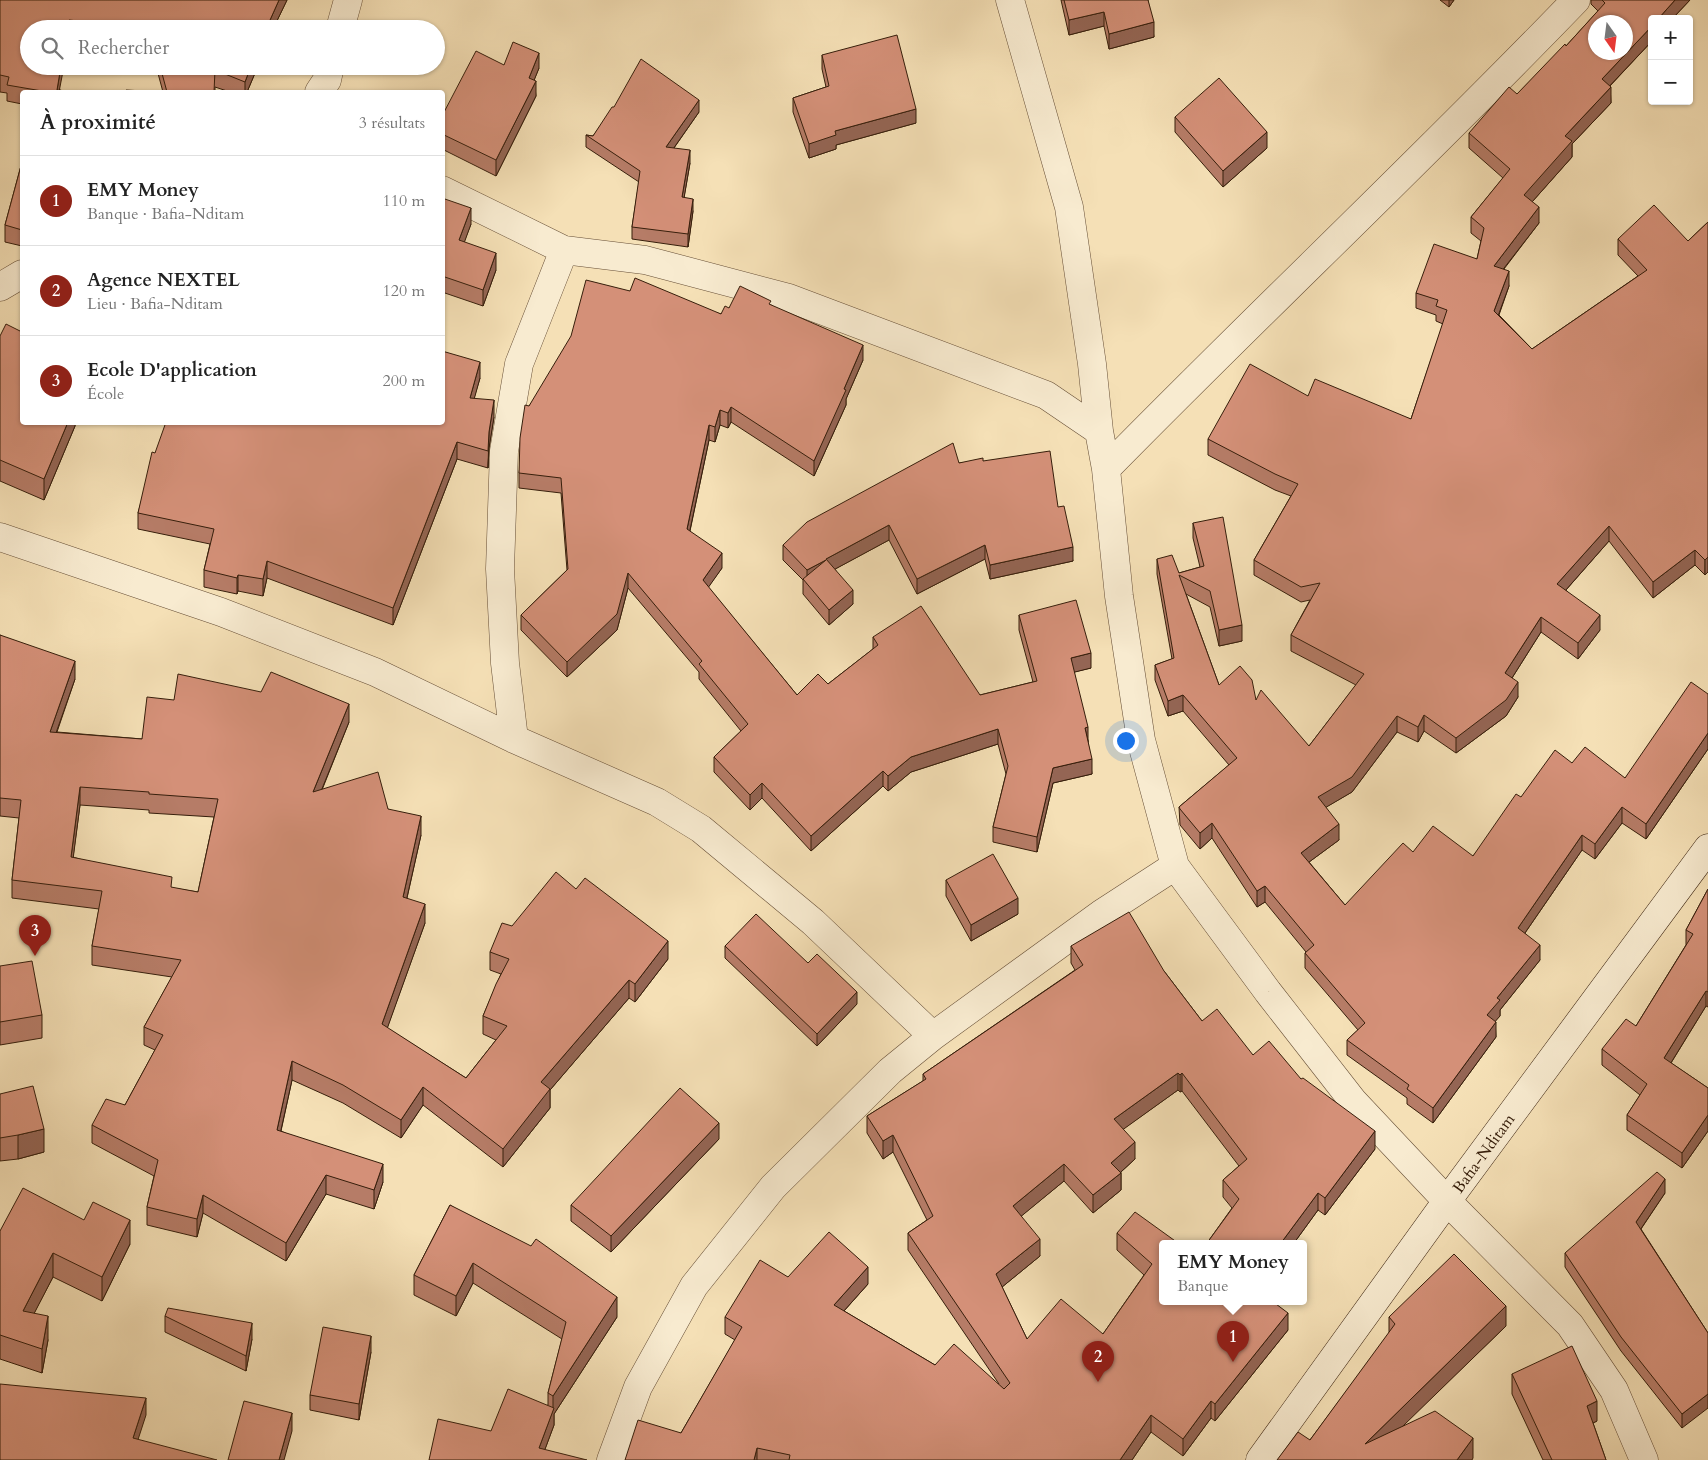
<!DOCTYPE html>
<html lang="fr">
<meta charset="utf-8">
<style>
:root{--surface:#fff;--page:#f2f2f2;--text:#222;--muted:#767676;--line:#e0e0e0;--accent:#8f2418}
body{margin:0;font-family:Cardo,serif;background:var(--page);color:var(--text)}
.controls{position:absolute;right:15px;top:15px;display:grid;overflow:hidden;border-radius:5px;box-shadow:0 1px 4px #0004}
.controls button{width:45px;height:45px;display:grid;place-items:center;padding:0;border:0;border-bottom:1px solid var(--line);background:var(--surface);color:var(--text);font:25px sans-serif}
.compass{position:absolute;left:1588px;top:15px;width:45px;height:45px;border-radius:50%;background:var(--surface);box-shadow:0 1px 4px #0004;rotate:166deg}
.you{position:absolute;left:1125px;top:740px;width:18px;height:18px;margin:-12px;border:4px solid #fff;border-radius:50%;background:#1a73e8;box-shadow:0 0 0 8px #1a73e833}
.badge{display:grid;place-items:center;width:32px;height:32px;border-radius:50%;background:var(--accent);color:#fff;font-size:16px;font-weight:700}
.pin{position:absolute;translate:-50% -41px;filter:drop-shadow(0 1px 2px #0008)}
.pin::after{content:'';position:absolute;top:26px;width:18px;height:15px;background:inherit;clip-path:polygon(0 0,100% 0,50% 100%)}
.popup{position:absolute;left:1159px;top:1240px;width:148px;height:65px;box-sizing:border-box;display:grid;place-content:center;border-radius:5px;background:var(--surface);filter:drop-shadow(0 1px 4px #0005);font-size:16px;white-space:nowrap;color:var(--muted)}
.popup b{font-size:19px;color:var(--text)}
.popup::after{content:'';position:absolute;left:50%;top:100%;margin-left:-10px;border:10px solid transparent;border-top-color:var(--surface)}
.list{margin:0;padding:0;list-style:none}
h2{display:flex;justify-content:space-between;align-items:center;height:65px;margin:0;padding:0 20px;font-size:21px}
h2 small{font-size:16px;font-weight:400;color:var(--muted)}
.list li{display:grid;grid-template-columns:32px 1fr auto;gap:15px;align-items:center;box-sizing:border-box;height:90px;padding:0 20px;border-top:1px solid var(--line)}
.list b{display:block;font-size:19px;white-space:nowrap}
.list p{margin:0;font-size:16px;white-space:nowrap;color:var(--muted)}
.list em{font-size:16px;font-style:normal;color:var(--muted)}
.icon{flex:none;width:28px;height:28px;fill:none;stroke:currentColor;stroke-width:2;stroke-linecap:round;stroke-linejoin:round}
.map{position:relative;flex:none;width:1708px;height:1460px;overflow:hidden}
.search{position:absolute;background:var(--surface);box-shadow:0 1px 4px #0004;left:20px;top:20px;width:425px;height:55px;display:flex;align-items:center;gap:12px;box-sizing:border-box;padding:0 18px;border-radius:28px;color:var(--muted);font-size:19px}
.panel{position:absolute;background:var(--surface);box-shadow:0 1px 4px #0004;left:20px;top:90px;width:425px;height:335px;border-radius:5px}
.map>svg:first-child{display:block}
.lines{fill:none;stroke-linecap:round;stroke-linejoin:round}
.minor-casing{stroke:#664e36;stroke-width:29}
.secondary-casing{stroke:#361e0b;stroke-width:29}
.minor{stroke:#f8ebd0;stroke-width:28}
.secondary{stroke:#f8ebd0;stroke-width:28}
.wall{fill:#b67c67;stroke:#361e0b;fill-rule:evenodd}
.shaded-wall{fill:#946554;stroke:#361e0b}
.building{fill:#d49078;stroke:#361e0b;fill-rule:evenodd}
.labels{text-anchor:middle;stroke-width:4;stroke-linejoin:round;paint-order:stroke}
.street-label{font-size:16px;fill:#361e0b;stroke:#f8ebd0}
</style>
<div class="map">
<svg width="1708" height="1460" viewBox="0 0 1708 1460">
<rect width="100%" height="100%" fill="#f5e0b6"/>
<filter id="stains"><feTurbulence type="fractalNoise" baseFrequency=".004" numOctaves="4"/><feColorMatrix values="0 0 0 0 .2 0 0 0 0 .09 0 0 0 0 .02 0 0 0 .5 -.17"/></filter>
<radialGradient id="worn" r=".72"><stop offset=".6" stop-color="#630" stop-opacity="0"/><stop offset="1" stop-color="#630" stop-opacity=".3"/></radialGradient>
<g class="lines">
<g class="minor-casing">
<path id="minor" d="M1010,0L1069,207L1092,364L1099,431
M340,29L348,0
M319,92L327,80L330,66
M442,190L564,250L645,260L789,298L1046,395L1099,431L1106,469L1119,596L1141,740L1175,866L1268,992L1353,1101L1447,1201L1570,1325L1614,1390L1644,1460
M0,287L22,274
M1106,469C1261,311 1422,160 1576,0
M0,537L221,612L375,672L514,739L657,802L701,829L813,922L933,1036
M514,739L505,663L500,569L504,451L519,364L564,250
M611,1460L638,1387L694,1286L773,1187L890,1071L933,1036L1101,914L1175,866"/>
</g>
<g class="secondary-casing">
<path id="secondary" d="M1260,1460L1447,1201L1708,848"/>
</g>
<use href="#minor" class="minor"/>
<use href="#secondary" class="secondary"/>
</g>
<path class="wall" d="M0,0H287L273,29H29L60,90L67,92H22V104L7,101V93L0,92Z
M1061,0H1148L1154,37L1109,49L1104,26L1069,35Z
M1440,0H1454L1449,7Z
M1591,0H1690L1672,19H1652V41L1610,86L1611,103L1572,144V157L1532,202L1539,223L1504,269L1509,286L1499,315L1532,349L1638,276L1618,255V239L1688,241L1708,222L1705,575L1695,565L1653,598L1609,541L1566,590L1600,630L1578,659L1541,632L1512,678L1518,697L1506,716L1456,753L1424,731L1418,742L1397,732L1352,792L1326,807L1339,840L1309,862L1345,905L1413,852L1473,856L1521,797L1572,763L1625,778L1708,694V749L1646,839L1622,823L1595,859L1582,850L1525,933L1540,960L1500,1010V1016L1495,1021L1496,1037L1433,1123L1407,1104V1098L1347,1055V1040L1358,1030L1305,968V953L1306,952L1265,902L1257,907L1212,838L1200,849L1180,825L1179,807L1229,765L1183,711L1168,716L1155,680V665L1172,659L1157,574V559L1179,573L1200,567L1193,538V523L1242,641L1219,646L1210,607L1186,594L1219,685L1256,700L1309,746L1356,685L1291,651V635L1310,600L1301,602L1254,575V560L1291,496L1275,490L1208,455V439L1308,396L1411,419L1443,324L1436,321V315L1416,308V293L1477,259L1481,241L1471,233V217L1503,178L1469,148V133L1517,94L1566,46L1598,11L1591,4Z
M822,55L916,123L836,145V149L809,158L793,112V98L826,87L822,69Z
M504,65L539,68L534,80L536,96L496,176L442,149V116Z
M156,66H258L247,92H230L215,87V92H163Z
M614,107L699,112L674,148L690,163L684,197L693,211L688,247L632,239V227L639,182L586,147V135L593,136Z
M1175,117L1267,148L1223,187L1175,132Z
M22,162V246L5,242V225Z
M442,198L471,224L464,242L496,270L483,306L442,292Z
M630,291L721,314L729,308L771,305L863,360L846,399V405L814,476L731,422L728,428L720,425L715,442L709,440L690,531L722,568L708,587L797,695L828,684L873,649V637L980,695L1033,682L1019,630V615L1091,668L1074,672L1088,741L1092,774L1053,783L1037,852L993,842V827L1006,774L998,744L911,772L888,791L883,786L811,851L762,798L750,810L714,772V757L741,731L699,679V672L628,588L617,630L567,677L521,630V615L567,570L561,493L519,488V473L529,406Z
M0,336L75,422V426L44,500L0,481Z
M480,378L474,398L494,417L489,448L488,468L457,459L393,625L267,578L263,596L238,591L237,594L204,587V570L210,544L138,529V513L155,453L442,422Z
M983,461L1058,507L1073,561L990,579L985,559L917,594L889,540L835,569L853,604L829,625L803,594V580L783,560V545L959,463Z
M0,635L75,679L57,732L142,739L349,722L322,790L388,809L421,835L407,898L425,923L387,1028L466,1078L496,1040L483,1034V1016L501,974L490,970V952L512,926L576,889L668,959L635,1002L629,998L550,1090V1108L503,1167L423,1105L401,1138L343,1103L292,1080L281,1131L383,1182L374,1209L326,1194L286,1261L203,1213L197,1237L147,1225V1207L154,1176L92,1143V1125L125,1105L155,1050L144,1045V1027L172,977L92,965V946L99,909L12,898V880L19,818L0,816ZM80,805L149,810V813L214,817L198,892L172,888L73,857Z
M946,880L1018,914L971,941L946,896Z
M1708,889V1007L1706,1006L1671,1063L1708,1088V1131L1682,1168L1627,1130V1115L1640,1095L1602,1065V1049L1636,1026L1686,945V930Z
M725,946L808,963L857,1004L817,1046L725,958Z
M1071,946L1164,971L1202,1021L1253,1055L1301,1079L1375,1149L1325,1215L1318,1210L1294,1243H1207L1232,1208L1223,1197V1180L1239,1166L1182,1091L1180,1092L1178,1090L1123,1129L1135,1159L1121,1172V1190L1093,1213L1064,1181L1021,1216L1040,1256L1002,1287L1027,1339L1103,1334L1144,1275L1117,1250V1233L1288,1330L1215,1421L1211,1418L1183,1456L1151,1432L1132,1460H625L681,1433L735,1340L725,1334V1317L788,1277L868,1284L844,1311L935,1365L999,1384L908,1250V1233L927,1220L893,1152L883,1159L867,1133V1116L923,1081V1074L1075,970L1071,963Z
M0,966L42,1015V1038L0,1045Z
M0,1094L44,1152L18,1159L0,1161Z
M719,1139L611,1252L571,1221V1205Z
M1665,1193L1641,1229L1708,1333L1682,1428L1621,1351L1565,1267V1253Z
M450,1205L617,1317L554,1414V1425L545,1449L429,1460L548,1405V1393L562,1339L473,1283L456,1316L414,1295V1275Z
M0,1231L130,1244L102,1301L53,1277L34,1313L48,1340L42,1373L0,1359Z
M165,1316L252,1339L246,1371L165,1332Z
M1389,1317L1506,1326L1403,1425L1473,1458L1310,1440L1389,1334Z
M371,1352L359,1420L310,1410V1395Z
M1512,1374L1597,1421L1593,1423L1606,1460H1543L1512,1394Z"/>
<path class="shaded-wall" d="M279,0H287L273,29H266Z
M1449,0H1454L1449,7Z
M1675,0H1690L1672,19H1658Z
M1104,12V26L1069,35V20Z
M1154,22V37L1109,49V34Z
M1652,26V41L1602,94V79Z
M539,53V68L529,93V78Z
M61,66H64L59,92L57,90Z
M251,66H258L247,92H245V82Z
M536,81V96L496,176V160Z
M1611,87V103L1572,144V157L1524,211V195L1565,136Z
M699,100V112L666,159V147Z
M916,109V123L836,145V149L809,158V144L835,131Z
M1267,132V148L1223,187V171Z
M690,150V163L682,210V197Z
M693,199V211L688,247V234Z
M1539,207V223L1494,281V266Z
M471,208V224L459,257V240Z
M496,253V270L483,306V290Z
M1509,271V286L1494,327V311Z
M863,345V360L846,399V405L814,476V461L844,389Z
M480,362V378L470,414V398Z
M494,400V417L489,448L488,468L489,432Z
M731,407V422L728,428V413Z
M720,410V425L715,442V427Z
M68,422H75V426L44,500V479Z
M709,425V440L687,544V529Z
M457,442V459L393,625V608Z
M889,525V540L826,574V559Z
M1609,526V541L1557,600V584Z
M985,545V559L917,594V579Z
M1073,547V561L990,579V565Z
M1695,550V565L1653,598V582Z
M722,553V568L703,595V580Z
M1708,557V572L1705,575V560Z
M826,560L807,584V570Z
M267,561V578L263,596V579Z
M628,573V588L617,630L567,677V662Z
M238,575V591L237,594V578Z
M853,590V604L829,625V610Z
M1600,615V630L1578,659V643Z
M1541,617V632L1505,689V673Z
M1242,625V641L1219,646V630Z
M1091,653V668L1071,673V658Z
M75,661V679L50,750V732Z
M1518,682V697L1506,716L1456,753V738Z
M1183,695V711L1168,716V701Z
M349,704V722L313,811V792Z
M1424,715V731L1418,742V727Z
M1397,716V732L1352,792L1318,812V797Z
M1088,727V742L1085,728Z
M998,729V744L911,772L888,791V776L911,757Z
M1708,733V749L1646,839V824Z
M1092,759V774L1053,783L1037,852V837L1053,768Z
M883,771V786L811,851V836Z
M762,783V798L750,810V795Z
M80,787V805L71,875V857Z
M1622,807V823L1595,859V844Z
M421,816V835L403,915V897Z
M1212,823V838L1200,849V833Z
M1339,824V840L1301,868V853Z
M1582,835V850L1518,943V928Z
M1265,886V902L1257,907V891Z
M1018,898V914L971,941V925Z
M425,904V923L382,1043V1024Z
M668,941V959L635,1002V984Z
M1540,945V960L1500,1010V1016L1487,1031V1015L1497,998Z
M629,980V998L550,1090V1108L503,1167V1149L541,1082Z
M1706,991V1006L1664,1074V1058Z
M857,992V1004L817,1046V1034Z
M1496,1022V1037L1433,1123V1108Z
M292,1061V1080L277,1148V1130Z
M1178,1073V1090L1114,1136V1119Z
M1182,1073V1091L1180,1092V1075Z
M423,1087V1105L401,1138V1120Z
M1708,1115V1131L1682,1168V1153Z
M719,1123V1139L611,1252V1236Z
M44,1129V1152L18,1159V1135Z
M1375,1131V1149L1325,1215V1198Z
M893,1135V1152L883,1159V1141Z
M1135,1142V1159L1111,1181V1163Z
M383,1164V1182L374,1209V1190Z
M1064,1164V1181L1013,1223V1206Z
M1121,1173V1190L1093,1213V1195Z
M326,1175V1194L286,1261V1243Z
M1665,1179V1193L1636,1236V1222Z
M1318,1193V1210L1294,1243H1281Z
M203,1195V1213L197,1237V1219Z
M130,1220V1244L102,1301V1277Z
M1040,1239V1256L996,1292V1274Z
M53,1253V1277L23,1335V1311Z
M473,1263V1283L456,1316V1296Z
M868,1267V1284L834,1322V1305Z
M617,1297V1317L554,1414V1425L541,1460L539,1448L553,1410V1396Z
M1506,1306V1326L1368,1460L1365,1444Z
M1288,1313V1330L1215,1421V1404Z
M48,1316V1340L42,1373V1349Z
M252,1323V1339L246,1371V1356Z
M371,1336V1352L359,1420V1404Z
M1708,1394V1408L1682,1428V1414Z
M146,1398V1415L133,1455V1438Z
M1211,1401V1418L1183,1456V1439Z
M1597,1401V1421L1587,1426V1406Z
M292,1413V1431L284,1460H279Z
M1151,1415V1432L1132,1460H1120Z
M1473,1438V1458L1472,1460H1457Z
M757,1448V1460H754Z"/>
<path class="building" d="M0,0H279L266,29H150L69,20L68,29H29V66H61L57,90L67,92H42V91L7,85L9,77L0,75Z
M1064,0H1148L1154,22L1109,34L1104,12L1069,20Z
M1602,0H1675L1658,19H1652V26L1602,79L1611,87L1565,136L1572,141L1524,195L1539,207L1494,266L1509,271L1494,311L1532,349L1647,270L1618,239L1654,205L1688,241L1708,222V557L1705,560L1695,550L1653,582L1609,526L1557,584L1600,615L1578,643L1541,617L1505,673L1518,682L1506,700L1456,738L1424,715L1418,727L1397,716L1352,777L1318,797L1339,824L1301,853L1345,905L1403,843L1413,852L1433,826L1473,856L1516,794L1521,797L1555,750L1572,763L1585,747L1625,778L1691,682L1708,694V733L1646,824L1622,807L1595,844L1582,835L1518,928L1540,945L1497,998L1500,1000L1487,1015L1496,1022L1433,1108L1407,1089L1409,1085L1347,1040L1365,1023L1305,953L1314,945L1265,886L1257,891L1212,823L1200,833L1180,809L1179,807L1237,758L1183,695L1168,701L1155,665L1174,658L1157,559L1172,555L1179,573L1204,566L1193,523L1223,517L1242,625L1219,630L1210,591L1179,575L1219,685L1240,666L1252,680L1256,700L1261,690L1309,746L1364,674L1291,635L1320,583L1301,587L1254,560L1298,484L1275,474L1208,439L1250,364L1308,396L1315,379L1411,419L1447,310L1436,306L1438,300L1416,293L1434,244L1477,259L1484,228L1471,217L1510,169L1469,133L1509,87L1517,94L1565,44L1566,46L1605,3ZM1596,22H1626V52H1596Z
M897,35L916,109L835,131L836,135L809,144L793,98L829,86L822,55Z
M513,42L539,53L529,78L536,81L496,160L442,134V116L476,51L504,65Z
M641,59L699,100L666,147L690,150L682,197L693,199L688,234L632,227L640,171L586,135L593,136L612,107H614Z
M160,66H251L245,82L215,70L214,92H167Z
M1219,78L1267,132L1223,171L1175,117Z
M126,90L161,92H125Z
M22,162V230L5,225Z
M442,198L471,208L459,240L496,253L483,290L442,276Z
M635,278L721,314L725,306L729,308L740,286L771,301L769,304L863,345L844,389L846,390L814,461L731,407L728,413L720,410L715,427L709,425L687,529L722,553L703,580L797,695L818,674L828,684L878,645L873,637L921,606L980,695L1037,681L1019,615L1076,600L1091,653L1071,658L1088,727L1085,728L1092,759L1053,768L1037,837L993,827L1008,766L998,729L911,757L888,776L883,771L811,836L762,783L750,795L714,757L748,724L699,664L702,661L628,573L617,614L567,662L521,615L568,569L561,478L519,473L520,438L525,405L529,406L571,336L586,280L630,291Z
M6,324L22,332V422H68L44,479L0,460V336Z
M442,351L480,362L470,398L494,400L489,432L488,451L457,442L393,608L267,561L263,579L238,575L237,578L204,570L214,529L138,513L152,452L155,453L166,422H442Z
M953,443L959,463L983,458V461L1050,451L1058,507L1064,506L1073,547L990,565L985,545L917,579L889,525L826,559L853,590L829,610L803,579L826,560L807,570L783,545L807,522Z
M0,635L75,661L50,732L142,739L147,697L174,700L178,674L261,692L271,672L349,704L313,792L378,772L388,809L421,816L403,897L425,904L382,1024L466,1078L507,1026L483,1016L496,984L509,959L490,952L502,923L512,926L556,872L576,889L585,878L668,941L635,984L629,980L541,1082L550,1089L503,1149L423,1087L401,1120L343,1085L292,1061L277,1130L383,1164L374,1190L326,1175L286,1243L203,1195L197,1219L147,1207L158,1160L92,1125L106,1099L125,1105L163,1035L144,1027L181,960L92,946L102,891L12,880L21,800L0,798ZM80,787L149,792V794L218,799L198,892L171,887L172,877L71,857Z
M993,854L1018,898L971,925L946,880Z
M1708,889V992L1706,991L1664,1058L1708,1088V1115L1682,1153L1627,1115L1647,1084L1602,1049L1626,1019L1636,1026L1693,934L1686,930Z
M1129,912L1164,971L1202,1021L1217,1009L1253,1055L1269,1041L1301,1079L1303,1078L1375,1131L1325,1198L1318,1193L1281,1243H1207L1239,1199L1223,1180L1247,1159L1182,1073L1180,1075L1178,1073L1114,1119L1135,1142L1111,1163L1121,1173L1093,1195L1064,1164L1013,1206L1040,1239L996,1274L1027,1339L1061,1299L1103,1334L1152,1264L1117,1233L1135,1212L1178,1243H1163V1301H1272L1288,1313L1215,1404L1211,1401L1183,1439L1151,1415L1120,1460H789L790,1455L757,1448L754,1460H625L638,1420L681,1433L742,1327L725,1317L760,1260L788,1277L829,1232L868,1267L834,1305L935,1365L954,1344L1004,1389L1010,1383L908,1233L933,1216L893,1135L883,1141L867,1116L926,1079L923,1074L1083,965L1071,946Z
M756,914L808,963L817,954L857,992L817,1034L725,946Z
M32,961L42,1015L0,1022V966Z
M33,1086L44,1129L18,1135L0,1138V1094Z
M680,1088L719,1123L611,1236L571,1205Z
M1657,1172L1665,1179L1636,1222L1708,1333V1394L1682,1414L1621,1337L1565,1253Z
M23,1188L84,1220L93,1202L130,1220L102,1277L53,1253L23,1311L48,1316L42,1349L0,1335V1231Z
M450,1205L531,1246L536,1239L617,1297L553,1396L548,1393L566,1322L473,1263L456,1296L414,1275Z
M1454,1254L1506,1306L1365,1444L1435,1411L1473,1438L1457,1460H1277L1298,1432L1310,1440L1395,1324L1389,1317Z
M168,1308L252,1323L246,1356L165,1316Z
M323,1327L371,1336L359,1404L310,1395Z
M1572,1346L1597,1401L1587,1406L1606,1460H1552L1512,1374Z
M0,1384L146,1398L133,1438L217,1460H0Z
M508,1389L554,1408L539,1448L587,1460H429L438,1419L491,1431Z
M244,1401L292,1413L279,1460H228Z"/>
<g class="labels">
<g class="street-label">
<text transform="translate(1483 1153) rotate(-54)" y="6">Bafia-Nditam</text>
</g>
</g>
<rect width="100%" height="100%" filter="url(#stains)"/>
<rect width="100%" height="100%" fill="url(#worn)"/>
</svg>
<div class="controls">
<button>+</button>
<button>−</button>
</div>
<svg class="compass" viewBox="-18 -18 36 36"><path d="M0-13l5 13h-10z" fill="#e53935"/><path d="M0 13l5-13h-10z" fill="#767676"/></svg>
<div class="you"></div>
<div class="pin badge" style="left:1233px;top:1362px">1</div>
<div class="popup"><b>EMY Money</b>Banque</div>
<div class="pin badge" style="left:1098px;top:1382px">2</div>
<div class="pin badge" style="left:35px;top:956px">3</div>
<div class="search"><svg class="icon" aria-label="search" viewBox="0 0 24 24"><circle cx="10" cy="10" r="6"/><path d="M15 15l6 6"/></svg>Rechercher</div>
<section class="panel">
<h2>À proximité<small>3 résultats</small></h2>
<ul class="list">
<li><span class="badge">1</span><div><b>EMY Money</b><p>Banque · Bafia-Nditam</p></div><em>110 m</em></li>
<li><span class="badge">2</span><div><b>Agence NEXTEL</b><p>Lieu · Bafia-Nditam</p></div><em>120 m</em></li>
<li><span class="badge">3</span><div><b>Ecole D'application</b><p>École</p></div><em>200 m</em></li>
</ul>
</section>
</div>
